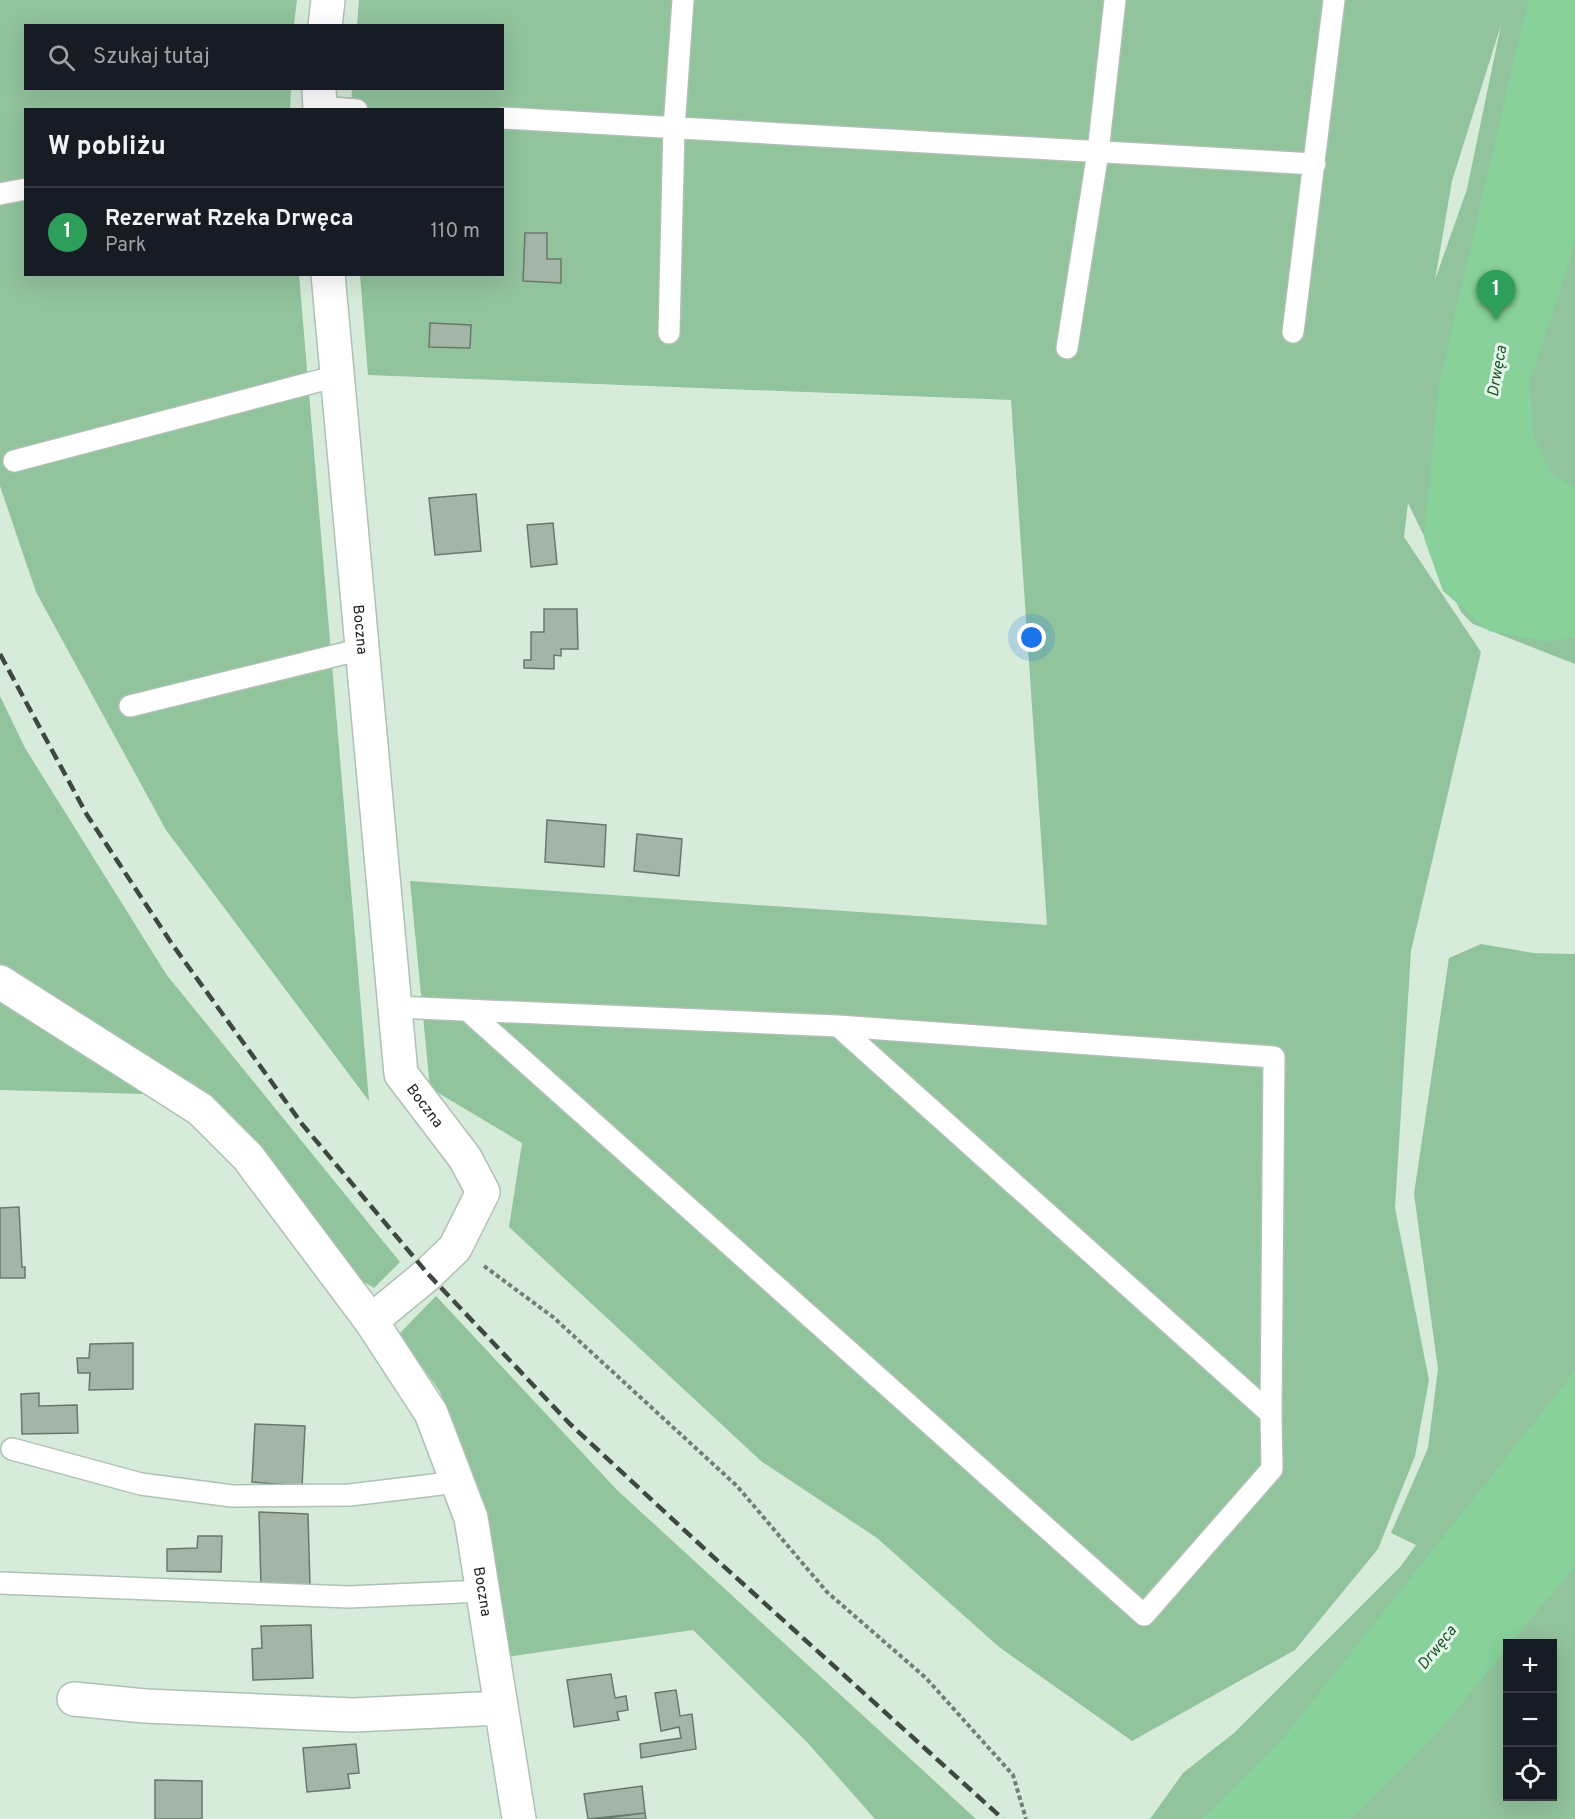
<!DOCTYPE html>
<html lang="pl">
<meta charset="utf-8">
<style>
:root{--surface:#171b24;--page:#242831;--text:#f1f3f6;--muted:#9ea1a6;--line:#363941;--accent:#1a73e8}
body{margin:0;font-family:Overpass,sans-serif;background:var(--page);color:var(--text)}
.controls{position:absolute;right:18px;bottom:18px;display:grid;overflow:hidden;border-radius:0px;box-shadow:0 6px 24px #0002}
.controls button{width:54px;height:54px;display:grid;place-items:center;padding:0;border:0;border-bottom:2px solid var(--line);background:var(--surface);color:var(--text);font:30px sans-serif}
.you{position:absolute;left:1032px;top:638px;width:21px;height:21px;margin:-15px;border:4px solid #fff;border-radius:50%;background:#1a73e8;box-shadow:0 0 0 9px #1a73e833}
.badge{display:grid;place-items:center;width:39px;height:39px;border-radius:50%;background:var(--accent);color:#fff;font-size:20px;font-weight:700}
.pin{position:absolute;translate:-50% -50px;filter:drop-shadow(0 2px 3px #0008)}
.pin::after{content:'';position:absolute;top:32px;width:21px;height:18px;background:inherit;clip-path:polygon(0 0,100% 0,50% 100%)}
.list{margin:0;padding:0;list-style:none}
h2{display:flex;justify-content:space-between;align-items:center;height:78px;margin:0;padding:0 24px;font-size:26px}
h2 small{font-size:20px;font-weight:400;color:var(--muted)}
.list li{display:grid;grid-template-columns:39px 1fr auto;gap:18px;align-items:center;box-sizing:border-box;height:90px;padding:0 24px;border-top:2px solid var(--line)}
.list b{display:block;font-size:22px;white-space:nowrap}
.list p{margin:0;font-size:20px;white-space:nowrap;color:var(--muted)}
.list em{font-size:20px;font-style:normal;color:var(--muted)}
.icon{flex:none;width:33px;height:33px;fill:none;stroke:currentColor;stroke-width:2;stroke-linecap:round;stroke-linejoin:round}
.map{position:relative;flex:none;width:1575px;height:1819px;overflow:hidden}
.search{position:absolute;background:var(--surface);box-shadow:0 6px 24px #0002;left:24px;top:24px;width:480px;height:66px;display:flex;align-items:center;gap:15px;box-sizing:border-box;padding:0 21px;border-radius:0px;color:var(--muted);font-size:22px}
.panel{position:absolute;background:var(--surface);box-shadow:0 6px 24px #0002;left:24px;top:108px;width:480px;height:168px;border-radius:0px}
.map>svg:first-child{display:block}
.green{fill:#91c39c;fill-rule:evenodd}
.water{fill:#88d19a}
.building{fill:#a2b5a6;stroke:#67796b;stroke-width:1.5}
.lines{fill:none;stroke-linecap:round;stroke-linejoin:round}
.service-casing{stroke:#aec1b2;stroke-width:24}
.minor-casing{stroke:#aec1b2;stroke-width:36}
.path{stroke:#727f75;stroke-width:4;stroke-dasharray:4.5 3;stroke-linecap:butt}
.service{stroke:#fff;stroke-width:21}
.minor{stroke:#fff;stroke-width:33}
.rail{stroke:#3f4840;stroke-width:4.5;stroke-dasharray:12 6;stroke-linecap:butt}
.labels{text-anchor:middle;stroke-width:6;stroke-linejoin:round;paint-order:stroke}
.street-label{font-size:15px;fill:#171e18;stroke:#e4f8e8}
.water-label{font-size:16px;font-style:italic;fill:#205430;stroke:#e4f8e8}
</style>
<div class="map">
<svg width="1575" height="1819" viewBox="0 0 1575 1819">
<rect width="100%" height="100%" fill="#d7ebdb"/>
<path class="green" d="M0,0H297L294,25L26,26V88L291,89L290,109L26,110V274L299,275L369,1101L166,830L36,592L0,486Z
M359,0H1575V664L1473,624L1461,612L1408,503L1404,537L1481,652L1411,951L1395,1208L1429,1380L1415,1456L1378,1549L1295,1650L1132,1741L999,1647L877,1538L761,1461L509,1227L522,1143L430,1088L410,881L1047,925L1011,400L368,375L360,275L502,274V110H351L352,89L502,88V26L357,25ZM1501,25L1467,189L1435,280L1452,181Z
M0,696L25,748L166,974L400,1262L374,1288L343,1269L245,1136L0,974Z
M1481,944L1533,953L1575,954V1819H1150L1183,1773L1234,1733L1401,1566L1416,1545L1391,1533L1428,1448L1438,1369L1414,1194L1449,958ZM1508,1644H1552V1796H1508Z
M0,1001L20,1014L144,1094L0,1090Z
M436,1296L617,1490L976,1819H875L807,1742L693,1630L507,1657L471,1468L440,1392L399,1334Z"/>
<path class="water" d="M1528,0H1575V239L1565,276L1530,381L1533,435L1551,474L1575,487V637L1550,642L1489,631L1443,591L1424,538L1439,384Z
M1575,1371V1566L1511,1643L1508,1644L1507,1648L1439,1731L1351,1819H1202L1284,1737Z"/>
<path class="building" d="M525,233H547V259H561V283L523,281Z
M430,323L471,325L470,348L429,347Z
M476,494L481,551L435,555L429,498Z
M553,523L557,564L531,567L527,525Z
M544,609H577L578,649H561V656L554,655V669L524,668V660H531V632H544Z
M547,820L606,825L604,867L545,862Z
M637,834L682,839L679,876L634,871Z
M19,1207L22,1267H25V1278H0V1208Z
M133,1343V1389L89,1390L90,1373H78L77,1358H89L90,1344Z
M39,1393V1406L77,1405L78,1433L22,1434L21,1394Z
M255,1424L305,1426L302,1486L252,1482Z
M259,1512L308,1514L310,1587H261Z
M198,1536H222L221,1572L167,1571V1549L197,1548Z
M311,1625L313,1678L253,1680L252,1649L262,1648L261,1626Z
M611,1674L615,1698L626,1696L628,1710L617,1712L619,1720L574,1727L567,1680Z
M676,1690L680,1716L692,1714L696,1749L641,1758L640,1744L681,1738L679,1727L661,1731L655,1693Z
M356,1744L359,1773L348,1774L350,1788L307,1792L303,1748Z
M155,1780L202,1781V1819H155Z
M642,1786L645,1813L588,1819L584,1794Z
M645,1813L646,1819H599Z"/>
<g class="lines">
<g class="service-casing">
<path id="service" d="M320,107L357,110
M502,118L1315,164
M0,194L26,189
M1293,332L1334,0
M669,333L674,128L683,0
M1067,348L1098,152L1115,0
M14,461L337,376
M130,706L362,649
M395,1007L838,1026L1271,1414L1272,1469L1144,1615L467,1010
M838,1026L1274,1057L1271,1414
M12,1449L141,1484L232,1496L350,1495L458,1482
M0,1583L349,1597L483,1591"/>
</g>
<g class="minor-casing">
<g id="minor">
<path d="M325,26L328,0"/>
<path d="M319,88L320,110"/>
<path id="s1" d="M328,274L401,1074L465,1158L483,1192L455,1248L428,1274L371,1321L431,1413L471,1518L519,1819"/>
<path d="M0,982L200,1109L248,1157L371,1321"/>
<path d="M74,1699L145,1706L353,1715L501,1708"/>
</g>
</g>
<path class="path" d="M484,1266L553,1317L737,1486L827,1592L926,1678L1013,1775L1026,1819"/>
<use href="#service" class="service"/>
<use href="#minor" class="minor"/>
<path class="rail" d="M0,654L87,815L172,944L302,1124L428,1274L570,1424L709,1553L1003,1819"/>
</g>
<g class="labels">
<g class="street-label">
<text dy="5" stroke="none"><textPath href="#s1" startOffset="357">Boczna</textPath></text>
<text dy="5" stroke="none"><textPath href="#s1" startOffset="843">Boczna</textPath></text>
<text dy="5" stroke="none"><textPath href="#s1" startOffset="1418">Boczna</textPath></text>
</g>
<g class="water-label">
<text transform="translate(1496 371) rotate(-80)" y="6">Drwęca</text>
<text transform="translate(1436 1647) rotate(-51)" y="6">Drwęca</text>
</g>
</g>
</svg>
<div class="controls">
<button>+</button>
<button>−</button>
<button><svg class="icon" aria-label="locate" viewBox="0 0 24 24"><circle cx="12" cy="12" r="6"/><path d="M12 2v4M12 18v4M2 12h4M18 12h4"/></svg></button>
</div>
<div class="you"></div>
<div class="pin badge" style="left:1496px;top:320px;background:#2e9e5b">1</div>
<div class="search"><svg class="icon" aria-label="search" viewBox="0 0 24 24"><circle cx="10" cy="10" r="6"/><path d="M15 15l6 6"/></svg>Szukaj tutaj</div>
<section class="panel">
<h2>W pobliżu<small></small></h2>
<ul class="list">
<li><span class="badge" style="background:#2e9e5b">1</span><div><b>Rezerwat Rzeka Drwęca</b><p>Park</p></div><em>110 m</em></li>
</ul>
</section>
</div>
